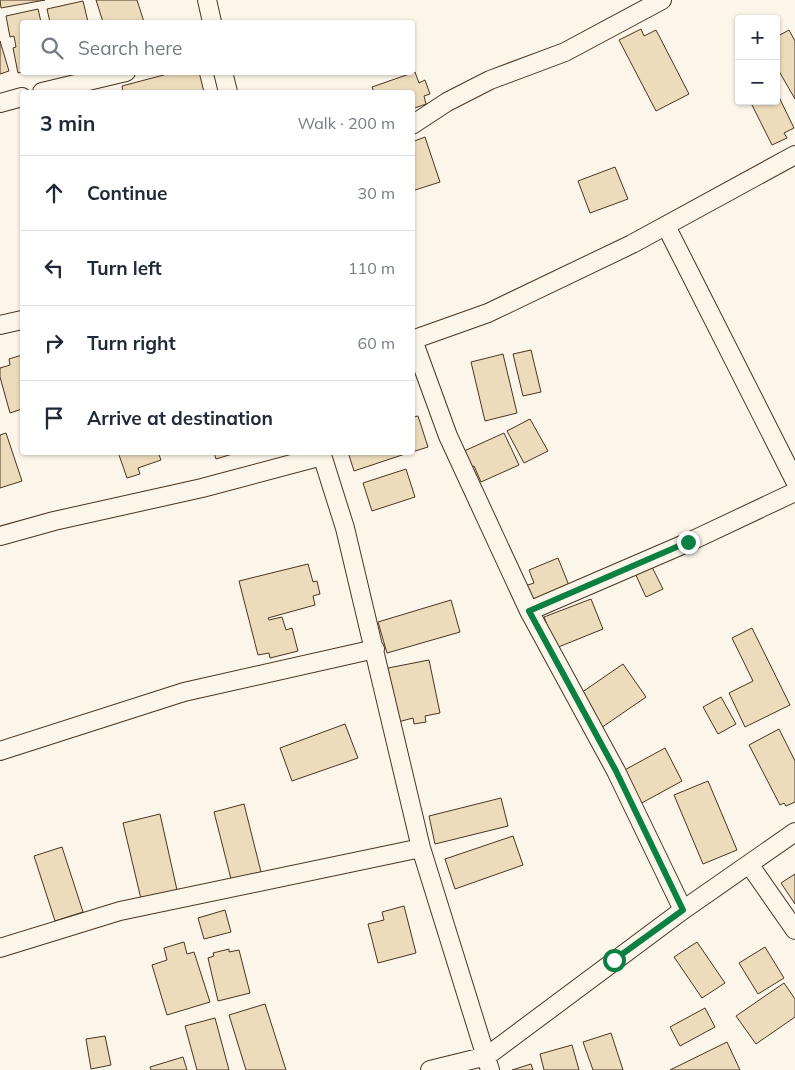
<!DOCTYPE html>
<meta charset="utf-8">
<style>
:root{--surface:#fff;--page:#f2f2f3;--text:#1f2937;--muted:#747a83;--line:#e0e1e3}
body{margin:0;font-family:Mulish,sans-serif;background:var(--page);color:var(--text)}
.controls{position:absolute;right:15px;top:15px;display:grid;overflow:hidden;border-radius:5px;box-shadow:0 1px 4px #0004}
.controls button{width:45px;height:45px;display:grid;place-items:center;padding:0;border:0;border-bottom:1px solid var(--line);background:var(--surface);color:var(--text);font:25px sans-serif}
.stop{position:absolute;width:15px;height:15px;margin:-11px;border:4px solid #0b8043;border-radius:50%;background:#fff}
.stop.end{background:#0b8043;border-color:#fff;box-shadow:0 1px 5px #0008}
.list{margin:0;padding:0;list-style:none}
h2{display:flex;justify-content:space-between;align-items:center;height:65px;margin:0;padding:0 20px;font-size:21px}
h2 small{font-size:16px;font-weight:400;color:var(--muted)}
.list li{display:grid;grid-template-columns:32px 1fr auto;gap:15px;align-items:center;box-sizing:border-box;height:75px;padding:0 20px;border-top:1px solid var(--line)}
.list b{display:block;font-size:19px;white-space:nowrap}
.list em{font-size:16px;font-style:normal;color:var(--muted)}
.icon{flex:none;width:28px;height:28px;fill:none;stroke:currentColor;stroke-width:2;stroke-linecap:round;stroke-linejoin:round}
.map{position:relative;flex:none;width:795px;height:1070px;overflow:hidden}
.search{position:absolute;background:var(--surface);box-shadow:0 1px 4px #0004;left:20px;top:20px;width:395px;height:55px;display:flex;align-items:center;gap:12px;box-sizing:border-box;padding:0 18px;border-radius:5px;color:var(--muted);font-size:19px}
.panel{position:absolute;background:var(--surface);box-shadow:0 1px 4px #0004;left:20px;top:90px;width:395px;height:365px;border-radius:5px}
.map>svg:first-child{display:block}
.building{fill:#ecdcbc;stroke:#4a3520}
.lines{fill:none;stroke-linecap:round;stroke-linejoin:round}
.minor-casing{stroke:#4a3520;stroke-width:20}
.minor{stroke:#fbf6e9;stroke-width:18}
.route{stroke:#0b8043;stroke-width:6}
</style>
<div class="map">
<svg width="795" height="1070" viewBox="0 0 795 1070">
<rect width="100%" height="100%" fill="#fbf6e9"/>
<path class="building" d="M0,0H45L1,8Z
M96,0H137L144,22H103Z
M83,1L88,22H50L47,9Z
M38,9L41,22H22V72L18,73L13,48L16,47L14,36L10,37L6,16Z
M641,29L644,36L656,30L689,94L656,111L619,40Z
M789,30L795,41V99L776,66V37Z
M0,41L9,71L0,74Z
M175,72H199L204,92H123L122,86Z
M415,72L419,83L425,80L430,94L424,96L426,104L412,109V92H374L372,87Z
M776,91L794,128L784,133L787,138L772,145L750,101H776Z
M425,137L440,182L412,191V142Z
M615,167L628,199L590,213L578,181Z
M531,350L541,392L523,396L513,354Z
M503,354L517,413L485,421L471,362Z
M22,355V409L10,413L0,377V368L10,365L9,359Z
M418,416L428,447L412,452V417Z
M530,419L548,451L524,463L507,431Z
M6,433L22,481L0,488V435Z
M504,433L519,465L481,482L474,466L469,468L462,452Z
M118,452H158L161,460L138,468L140,474L127,478Z
M214,452H239L216,459Z
M348,452H411L354,471Z
M406,469L415,497L372,511L363,483Z
M558,558L570,588L532,603L525,586L534,583L529,570Z
M650,563L663,589L646,597L634,571Z
M308,564L313,582L317,581L320,594L313,596L315,605L268,618L269,620L282,617L286,630L292,628L298,651L270,658L269,653L258,655L239,581Z
M591,599L603,629L556,648L544,617Z
M451,600L460,632L387,653L378,622Z
M752,628L790,705L745,727L729,693L753,681L732,638Z
M429,660L440,713L425,716L426,722L414,724L413,718L398,722L388,668Z
M623,664L646,697L601,728L578,695Z
M721,697L736,724L718,734L703,707Z
M345,724L358,758L292,781L280,748Z
M779,729L795,761V802L786,806L784,803L780,805L749,745Z
M665,748L682,781L638,805L621,772Z
M708,781L737,850L703,864L674,795Z
M501,798L508,826L435,844L429,816Z
M244,804L261,872L231,879L214,812Z
M160,814L177,890L141,899L123,823Z
M513,836L523,865L455,889L445,859Z
M62,847L83,912L55,921L34,856Z
M795,874V904L781,883Z
M404,906L416,953L378,963L368,924L384,920L382,912Z
M225,910L231,932L204,939L198,918Z
M184,942L187,954L194,952L210,1002L167,1015L152,965L167,960L164,948Z
M697,942L725,983L702,998L674,957Z
M765,947L784,978L758,994L739,963Z
M229,949V952L239,950L250,993L218,1001L208,958L214,956L213,953Z
M784,983L795,999V1017L756,1044L736,1016Z
M265,1004L286,1070H246L229,1015Z
M705,1008L715,1027L680,1046L670,1027Z
M215,1018L229,1070H197L185,1026Z
M611,1033L623,1070H593L583,1042Z
M105,1036L111,1065L91,1069L86,1039Z
M727,1042L740,1070H670Z
M572,1045L579,1070H544L540,1054Z
M183,1057L187,1070H151L150,1067Z
M531,1064L533,1070H512Z"/>
<g class="lines">
<g class="minor-casing">
<path id="minor" d="M207,0L212,22
M223,72L228,92
M42,92L126,72
M0,103L22,97
M412,125L447,102L490,80L565,52L662,0
M666,226L795,481
M0,325L22,320
M412,340L488,313L632,244L795,155
M413,340L448,436L529,611L616,771L683,910
M321,452L345,528L421,848L490,1070
M0,536L54,521L202,488L322,456
M529,611L689,542L795,492
M0,751L184,692L375,649
M749,864L795,930
M0,948L120,911L421,848
M430,1070L487,1056L683,910L795,832"/>
</g>
<use href="#minor" class="minor"/>
</g>
<g class="lines">
<path class="route" d="M614,960L683,910L616,771L529,611L688,542"/>
</g>
</svg>
<div class="controls">
<button>+</button>
<button>−</button>
</div>
<div class="stop" style="left:614px;top:960px"></div>
<div class="stop end" style="left:688px;top:542px"></div>
<div class="search"><svg class="icon" aria-label="search" viewBox="0 0 24 24"><circle cx="10" cy="10" r="6"/><path d="M15 15l6 6"/></svg>Search here</div>
<section class="panel">
<h2>3 min<small>Walk · 200 m</small></h2>
<ul class="list">
<li><svg class="icon" aria-label="ahead" viewBox="0 0 24 24"><path d="M12 20V5M6 11l6-6 6 6"/></svg><div><b>Continue</b></div><em>30 m</em></li>
<li><svg class="icon" aria-label="left" viewBox="0 0 24 24"><path d="M17 20v-9H6M10 6l-5 5 5 5"/></svg><div><b>Turn left</b></div><em>110 m</em></li>
<li><svg class="icon" aria-label="right" viewBox="0 0 24 24"><path d="M7 20v-9h11M14 6l5 5-5 5"/></svg><div><b>Turn right</b></div><em>60 m</em></li>
<li><svg class="icon" aria-label="arrive" viewBox="0 0 24 24"><path d="M6 21V4h12l-3 4 3 4H6"/></svg><div><b>Arrive at destination</b></div></li>
</ul>
</section>
</div>
